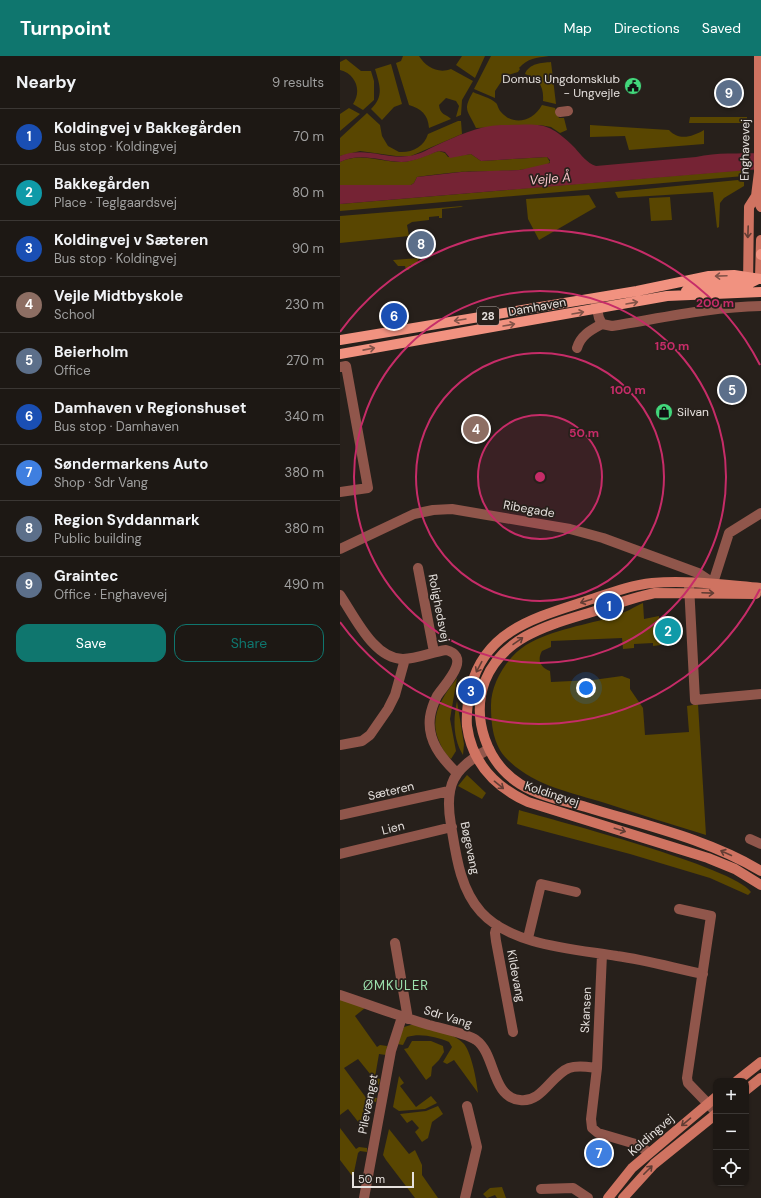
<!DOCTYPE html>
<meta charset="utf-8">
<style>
:root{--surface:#1d1814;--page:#25211d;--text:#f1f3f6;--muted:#a0a0a0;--line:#3b3734;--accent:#0f766e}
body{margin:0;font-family:"DM Sans",sans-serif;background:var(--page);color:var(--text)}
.controls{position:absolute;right:12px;bottom:12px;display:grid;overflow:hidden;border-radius:8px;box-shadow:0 1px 3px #0004}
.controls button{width:36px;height:36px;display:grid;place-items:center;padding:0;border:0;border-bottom:1px solid var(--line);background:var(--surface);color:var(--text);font:20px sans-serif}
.scale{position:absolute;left:12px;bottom:10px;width:62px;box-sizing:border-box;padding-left:4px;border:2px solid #e5e0dd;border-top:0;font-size:11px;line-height:14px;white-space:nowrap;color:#e5e0dd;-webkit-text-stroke:3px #27201b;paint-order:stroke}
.you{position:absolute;left:246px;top:632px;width:14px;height:14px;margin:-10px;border:3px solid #fff;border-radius:50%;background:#1a73e8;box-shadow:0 0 0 6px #1a73e833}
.badge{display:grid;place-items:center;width:26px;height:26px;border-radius:50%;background:var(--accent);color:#fff;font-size:13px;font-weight:700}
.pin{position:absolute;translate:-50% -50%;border:2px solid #fff;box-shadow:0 1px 4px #0006}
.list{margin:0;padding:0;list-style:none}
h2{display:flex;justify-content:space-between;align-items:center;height:52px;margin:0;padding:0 16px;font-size:17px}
h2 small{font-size:13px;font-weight:400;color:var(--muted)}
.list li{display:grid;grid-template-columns:26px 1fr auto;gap:12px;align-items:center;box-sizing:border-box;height:56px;padding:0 16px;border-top:1px solid var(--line)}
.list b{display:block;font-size:15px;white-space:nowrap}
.list p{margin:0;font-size:13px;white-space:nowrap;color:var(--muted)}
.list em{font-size:13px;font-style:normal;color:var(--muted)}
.actions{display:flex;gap:8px;padding:12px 16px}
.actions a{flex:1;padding:9px 0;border:1px solid var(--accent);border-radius:12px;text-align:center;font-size:14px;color:var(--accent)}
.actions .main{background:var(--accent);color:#fff}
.icon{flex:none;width:22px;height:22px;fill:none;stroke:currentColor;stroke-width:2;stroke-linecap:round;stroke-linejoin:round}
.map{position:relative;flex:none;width:421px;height:1142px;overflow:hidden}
header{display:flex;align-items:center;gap:24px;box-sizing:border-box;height:56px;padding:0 20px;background:var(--accent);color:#fff}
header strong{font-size:19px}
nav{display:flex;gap:22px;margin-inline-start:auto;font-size:14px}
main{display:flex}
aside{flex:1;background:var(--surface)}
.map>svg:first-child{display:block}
.green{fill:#594601}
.water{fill:#752334}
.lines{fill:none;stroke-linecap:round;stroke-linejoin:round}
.street{stroke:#90564b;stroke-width:10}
.secondary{stroke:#cf7361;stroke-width:10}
.primary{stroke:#f19280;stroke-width:10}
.oneway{stroke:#623d34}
.oneway2{stroke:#825348}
.ring{fill:none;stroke:#c62c68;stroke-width:2}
.labels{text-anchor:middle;stroke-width:3.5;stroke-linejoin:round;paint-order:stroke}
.shield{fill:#27201b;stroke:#aca6a3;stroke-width:1}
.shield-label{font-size:11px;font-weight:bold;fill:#e5e0dd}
.poi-label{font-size:12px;fill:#e5e0dd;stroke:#27201b;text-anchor:end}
.street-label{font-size:12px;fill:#e5e0dd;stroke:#27201b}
.water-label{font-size:13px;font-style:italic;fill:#f6c4c9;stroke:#27201b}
.neighbourhood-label{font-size:13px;letter-spacing:1px;fill:#9ce1ae;stroke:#27201b}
.centre{fill:#c62c68;stroke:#27201b;stroke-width:2}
.ring-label{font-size:12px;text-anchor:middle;font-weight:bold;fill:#c62c68;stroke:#27201b;stroke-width:3.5;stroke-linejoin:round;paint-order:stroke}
</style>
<header>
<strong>Turnpoint</strong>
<nav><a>Map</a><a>Directions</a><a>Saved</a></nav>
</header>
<main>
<aside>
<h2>Nearby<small>9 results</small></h2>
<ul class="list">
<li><span class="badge" style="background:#1a4fb4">1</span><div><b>Koldingvej v Bakkegården</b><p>Bus stop · Koldingvej</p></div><em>70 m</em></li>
<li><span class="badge" style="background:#0f9aa8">2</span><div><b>Bakkegården</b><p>Place · Teglgaardsvej</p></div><em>80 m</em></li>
<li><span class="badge" style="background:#1a4fb4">3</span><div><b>Koldingvej v Sæteren</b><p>Bus stop · Koldingvej</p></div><em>90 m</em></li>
<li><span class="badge" style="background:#8d6e63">4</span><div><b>Vejle Midtbyskole</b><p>School</p></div><em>230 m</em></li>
<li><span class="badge" style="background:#5c6f8a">5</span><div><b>Beierholm</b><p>Office</p></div><em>270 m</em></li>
<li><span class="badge" style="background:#1a4fb4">6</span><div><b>Damhaven v Regionshuset</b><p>Bus stop · Damhaven</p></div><em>340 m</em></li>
<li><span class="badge" style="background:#3f7fe0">7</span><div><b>Søndermarkens Auto</b><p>Shop · Sdr Vang</p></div><em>380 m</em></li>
<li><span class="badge" style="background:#5c6f8a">8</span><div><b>Region Syddanmark</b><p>Public building</p></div><em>380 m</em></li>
<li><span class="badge" style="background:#5c6f8a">9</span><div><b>Graintec</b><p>Office · Enghavevej</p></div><em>490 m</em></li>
</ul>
<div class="actions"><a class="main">Save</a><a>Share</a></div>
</aside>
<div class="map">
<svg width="421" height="1142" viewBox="0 0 421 1142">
<rect width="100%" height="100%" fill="#27201b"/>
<path class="green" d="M63,0H79C86,11 98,18 111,13L133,25L122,44L121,59L116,61L119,50L116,45L106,42L99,49C100,59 106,58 111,63L89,72C88,58 81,53 69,49L56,7L61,5Z
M122,0H145L135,22L116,9Z
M151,0H209C196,2 188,2 179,12L180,13L178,16L165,20L155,35V42L134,33Z
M6,3L21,15H31L34,25V44L23,54L13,48C22,35 16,18 0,14V6Z
M211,6L216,48L203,45C204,30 199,23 185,18C189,7 202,7 211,6Z
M51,8L62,48L54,51L42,64L31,53C44,40 40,30 35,13Z
M133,36C139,39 151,42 156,47C158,49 158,53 161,56C174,71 193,65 202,49L215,52L219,62H224L227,74L220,77L211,71L200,69L136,72C128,54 122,55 133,36Z
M9,52L20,58L0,75V58Z
M27,57L40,69L42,80L48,90L59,96C72,97 84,91 88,78L118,65H121L122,78L71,100H56L20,95L0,100V82Z
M350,61H407V67H349Z
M250,69L329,74C339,85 352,81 364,74V88L289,94L285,80L250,81Z
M99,95L105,97L108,101L131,98L141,105L207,101L210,106C201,117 136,115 120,116C105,117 91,119 77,121L74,127L71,129H0V106C21,96 39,106 61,106C73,106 88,98 99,95Z
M403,114L404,120L0,155V148Z
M398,124L404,126V130L384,142L380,147L379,171L377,172L373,136L278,142L275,136Z
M249,139L256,151L199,184L188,163L186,143Z
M330,141L332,164L311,165L309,142Z
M123,150L121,151L102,153V162H99V160L89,161V164L72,166L67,169L69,180L0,187V160Z
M79,202L76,209H70L69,214H66L65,210H58L53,204Z
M303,547L304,563L319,560L321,589L313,590V587L294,588V592L283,593L282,582L211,585V591L202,595C197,604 200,611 210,615L211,626L253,624L282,620L290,623V633L303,652L305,679L349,676L347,650L358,648L366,779C333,769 299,758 265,747C230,736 194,730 167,703C153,689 151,668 151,649C151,627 167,601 186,589C213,573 247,569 275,560C285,557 294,551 303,547Z
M117,622L110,663L116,695L111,703C105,698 102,692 99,685C88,661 103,640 117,622Z
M117,645L124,688L123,699C113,683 113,663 117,645Z
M127,719L146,737L142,743L118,730Z
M179,754C217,765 394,811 411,836L408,839L370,822L290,798L177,768Z
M0,939L25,952L15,960L37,991L40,989L47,990L46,999L39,998L35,1021L40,1023L39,1029L18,1003L4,1012L27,1043L30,1041L37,1042L36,1046L29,1045L28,1047L23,1072L8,1053L0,1059Z
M74,968C89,973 111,975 123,987C131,994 137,1026 138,1037L114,1004L107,1008L103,1006L112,991L109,986C96,981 81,977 67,981L63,989L57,988L64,971Z
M72,985H91L103,990L104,996L99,1004L92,1011L91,1020L86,1024L64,993L68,992Z
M59,1020L64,1027L60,1030L76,1051L91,1040L97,1047L85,1053L59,1055L53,1051Z
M98,1050L103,1058L92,1066L88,1082L82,1086L75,1076L79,1072L72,1064L67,1067L60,1058L86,1055Z
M0,1072L16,1093L19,1091L27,1092V1096L20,1095L18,1097L13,1121L0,1104Z
M49,1073L69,1098L75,1094L82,1109V1119L98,1142H75L46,1104L43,1099Z
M162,1131L166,1142H157L155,1139L147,1142L143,1138L150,1132Z"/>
<path class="water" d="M161,69C200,69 206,63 235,92C241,99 247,107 256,110L356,101C377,96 399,98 421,97V113L0,148V129H71L74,127L77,121L121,116L180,114L210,107V104L207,101L141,105L131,98L110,102L105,96L99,95C87,99 75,106 61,106C39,105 21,96 0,106V100C24,90 45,103 69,100C78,99 87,94 95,90C117,80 137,70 161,69Z"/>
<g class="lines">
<path class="street" d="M220,56L228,55
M255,244L259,262L262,268L272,270C322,262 371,251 421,250
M237,292C241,279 251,274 262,268
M0,311L6,310L28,432L0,436
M0,493L74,458L93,454L112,453L230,473L263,482L358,517L373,527L389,477L421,457
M78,512L94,596
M349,529L355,644L421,638
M0,539C15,561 34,603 63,603C77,603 92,596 106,594C133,601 104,629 97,640C94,646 91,654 90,661C87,684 101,702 117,717
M0,689L22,685L30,679L48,653L55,639L65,603
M149,693C113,712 104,729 111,769C116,799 120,833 141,856C172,890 235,893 277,900C306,904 334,912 363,918
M0,759L109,735
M410,783L421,788
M0,798L112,771
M339,853L371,860L347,1022L348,1027L376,1056
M157,869L155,877L156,885L173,976
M188,882L201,828L236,836
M55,887L68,963
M262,898L257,1012L251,1063L252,1072L258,1077L299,1089L309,1097
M0,939C30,949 59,960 89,969C100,972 128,978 136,984C156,998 151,1041 180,1044C202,1047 211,1019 229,1012C238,1009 248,1011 257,1012
M201,1133L233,1132L248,1142
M24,1142L51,995L62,961
M125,1142L137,1091L127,1050"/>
<path class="secondary" d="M416,140L421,151
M420,222L421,184
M408,230L409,151L416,140L419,116V0
M421,532C385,529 349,524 312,527C289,529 265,539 243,546C194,562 145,575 131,631C128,644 126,657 127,670C132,707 155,731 188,746L368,802L395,813L421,829
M416,538L315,537C295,541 275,548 255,555C213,568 163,579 145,625C131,663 147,707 180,728C199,740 224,745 246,751C304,769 368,783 421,815
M397,1025L421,1006
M406,1034L421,1022
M268,1142L292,1112L376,1041
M283,1142L314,1108L376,1058"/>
<path class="primary" d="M421,198V199
M346,235L379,228H408L418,223
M0,284L297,235L369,220L394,219L421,223
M0,298L327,240L421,236"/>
</g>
<defs><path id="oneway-shaft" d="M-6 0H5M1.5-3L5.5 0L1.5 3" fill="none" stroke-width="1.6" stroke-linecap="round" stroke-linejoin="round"/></defs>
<g class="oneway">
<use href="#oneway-shaft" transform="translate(408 176) rotate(92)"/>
<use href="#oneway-shaft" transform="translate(368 537) rotate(2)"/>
<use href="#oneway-shaft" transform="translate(246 545) rotate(162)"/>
<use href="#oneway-shaft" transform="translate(178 585) rotate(-35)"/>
<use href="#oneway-shaft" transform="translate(139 611) rotate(118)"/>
<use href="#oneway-shaft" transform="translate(159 729) rotate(39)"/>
<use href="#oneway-shaft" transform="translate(280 774) rotate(17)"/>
<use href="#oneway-shaft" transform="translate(386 797) rotate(-156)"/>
<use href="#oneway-shaft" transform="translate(346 1066) rotate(140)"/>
<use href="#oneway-shaft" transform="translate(308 1114) rotate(-45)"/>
</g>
<g class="oneway2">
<use href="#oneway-shaft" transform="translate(381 220) rotate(178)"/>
<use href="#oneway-shaft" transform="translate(292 247) rotate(-10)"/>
<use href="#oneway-shaft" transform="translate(238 257) rotate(-10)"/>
<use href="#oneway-shaft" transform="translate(120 264) rotate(171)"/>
<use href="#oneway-shaft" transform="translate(169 269) rotate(-10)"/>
<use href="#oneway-shaft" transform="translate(29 293) rotate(-11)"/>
</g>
<circle cx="200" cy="421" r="62" fill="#c62c68" fill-opacity=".12"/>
<g class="ring">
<circle cx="200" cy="421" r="62"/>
<circle cx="200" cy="421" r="124"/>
<circle cx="200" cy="421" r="186"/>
<path d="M420 533A247 247 0 0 1 0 566M0 276A247 247 0 0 1 420 309"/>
</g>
<defs>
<g id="civic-disc" transform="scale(0.9)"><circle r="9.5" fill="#42d77b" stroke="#27201b"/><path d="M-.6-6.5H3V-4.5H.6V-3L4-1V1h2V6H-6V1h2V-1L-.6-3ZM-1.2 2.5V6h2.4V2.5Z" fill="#111"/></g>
<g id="shop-disc" transform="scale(0.9)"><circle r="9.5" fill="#42d77b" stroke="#27201b"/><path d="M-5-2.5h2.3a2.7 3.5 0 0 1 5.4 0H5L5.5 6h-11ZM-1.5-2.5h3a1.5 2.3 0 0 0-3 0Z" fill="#111"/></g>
</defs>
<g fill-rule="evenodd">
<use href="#civic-disc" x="293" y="30"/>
<use href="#shop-disc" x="324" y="356"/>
</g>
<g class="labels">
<rect class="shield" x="137" y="251" width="22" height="18" rx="3"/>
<g class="shield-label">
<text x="148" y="264">28</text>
</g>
<g class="poi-label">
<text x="280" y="27">Domus Ungdomsklub<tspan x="280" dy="14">- Ungvejle</tspan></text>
<text x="337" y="360" text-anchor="start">Silvan</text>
</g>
<g class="street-label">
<text transform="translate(405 94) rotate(-89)" y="4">Enghavevej</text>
<text transform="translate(197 251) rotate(-10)" y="4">Damhaven</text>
<text transform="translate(189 453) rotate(10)" y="4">Ribegade</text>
<text transform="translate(99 552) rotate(79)" y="4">Rolighedsvej</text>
<text transform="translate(51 735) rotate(-13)" y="4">Sæteren</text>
<text transform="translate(212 738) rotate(18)" y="4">Koldingvej</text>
<text transform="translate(53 772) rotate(-14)" y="4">Lien</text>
<text transform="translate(130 792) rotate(78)" y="4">Bøgevang</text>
<text transform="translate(176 920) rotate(79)" y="4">Kildevang</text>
<text transform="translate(246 954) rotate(-87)" y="4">Skansen</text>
<text transform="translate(108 961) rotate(17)" y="4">Sdr Vang</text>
<text transform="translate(28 1048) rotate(-79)" y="4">Pilevænget</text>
<text transform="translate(311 1079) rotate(-41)" y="4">Koldingvej</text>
</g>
<g class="water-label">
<text transform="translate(210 122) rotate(-5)" y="5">Vejle Å</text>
</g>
<g class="neighbourhood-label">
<text x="56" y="934">ØMKULER</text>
</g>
</g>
<circle cx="200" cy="421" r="6" class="centre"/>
<g class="ring-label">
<text x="375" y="251">200 m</text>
<text x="332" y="294">150 m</text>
<text x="288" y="338">100 m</text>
<text x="244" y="381">50 m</text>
</g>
</svg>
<div class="controls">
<button>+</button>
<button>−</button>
<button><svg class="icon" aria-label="locate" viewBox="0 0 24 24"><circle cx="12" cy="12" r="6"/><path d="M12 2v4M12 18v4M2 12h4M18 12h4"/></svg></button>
</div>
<div class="scale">50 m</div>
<div class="you"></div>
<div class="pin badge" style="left:269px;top:550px;background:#1a4fb4">1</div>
<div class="pin badge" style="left:328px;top:575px;background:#0f9aa8">2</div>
<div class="pin badge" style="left:131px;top:635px;background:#1a4fb4">3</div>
<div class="pin badge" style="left:136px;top:373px;background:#8d6e63">4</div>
<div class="pin badge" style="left:392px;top:334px;background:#5c6f8a">5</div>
<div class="pin badge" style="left:54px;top:260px;background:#1a4fb4">6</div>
<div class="pin badge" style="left:259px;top:1097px;background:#3f7fe0">7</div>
<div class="pin badge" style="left:81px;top:188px;background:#5c6f8a">8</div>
<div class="pin badge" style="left:389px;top:37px;background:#5c6f8a">9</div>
</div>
</main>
